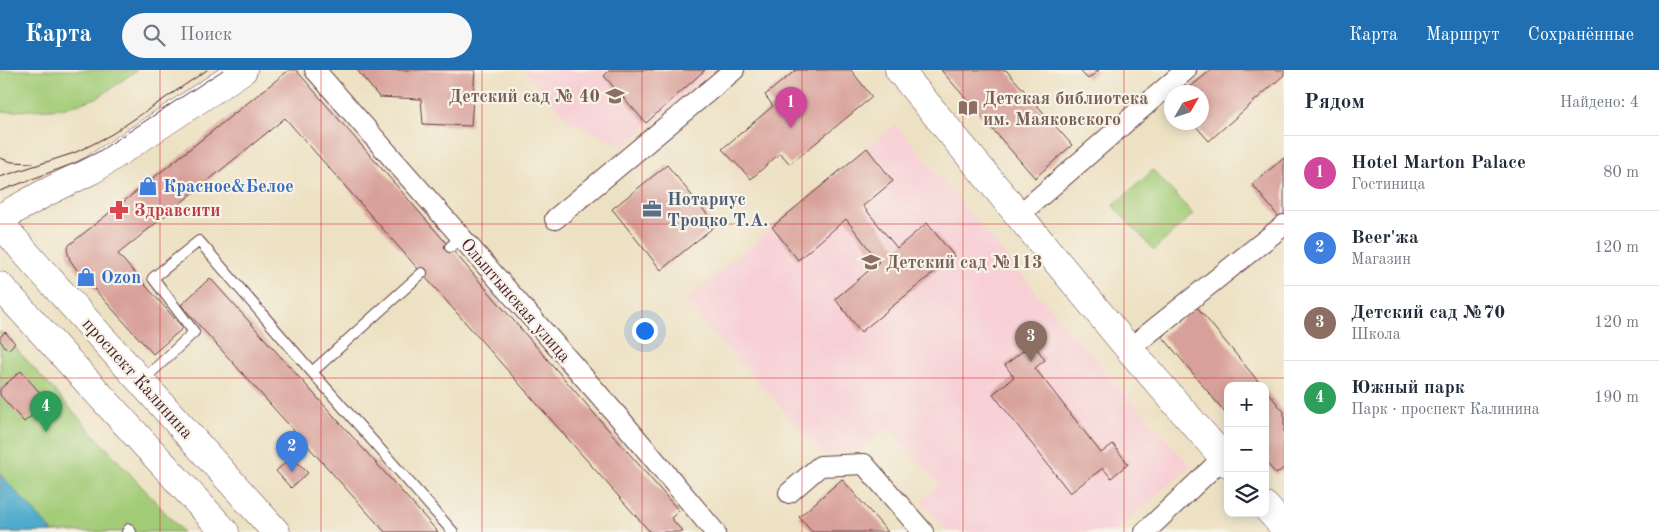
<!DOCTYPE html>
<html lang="ru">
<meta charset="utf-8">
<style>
:root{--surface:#fff;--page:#f6f6f7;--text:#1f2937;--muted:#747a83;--line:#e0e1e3;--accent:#1f6fb2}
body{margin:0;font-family:"Old Standard TT",serif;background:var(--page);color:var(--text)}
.controls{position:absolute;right:15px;bottom:15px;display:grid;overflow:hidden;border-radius:10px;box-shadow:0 2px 12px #0003}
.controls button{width:45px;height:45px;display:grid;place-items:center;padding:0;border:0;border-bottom:1px solid var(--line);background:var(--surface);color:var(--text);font:25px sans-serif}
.compass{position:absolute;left:1164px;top:15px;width:45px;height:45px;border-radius:50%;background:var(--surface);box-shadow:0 2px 12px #0003;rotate:51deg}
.you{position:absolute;left:644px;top:260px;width:18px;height:18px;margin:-12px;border:4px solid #fff;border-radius:50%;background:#1a73e8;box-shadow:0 0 0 8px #1a73e833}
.badge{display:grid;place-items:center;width:32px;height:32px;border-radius:50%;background:var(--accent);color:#fff;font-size:16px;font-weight:700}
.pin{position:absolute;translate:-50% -41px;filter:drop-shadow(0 1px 2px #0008)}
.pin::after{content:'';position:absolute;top:26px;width:18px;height:15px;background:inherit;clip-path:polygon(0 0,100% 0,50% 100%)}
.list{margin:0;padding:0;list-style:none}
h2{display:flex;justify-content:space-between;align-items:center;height:65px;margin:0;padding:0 20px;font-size:21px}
h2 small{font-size:16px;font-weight:400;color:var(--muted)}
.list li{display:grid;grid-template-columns:32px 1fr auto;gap:15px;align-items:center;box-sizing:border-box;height:75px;padding:0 20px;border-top:1px solid var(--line)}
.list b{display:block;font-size:19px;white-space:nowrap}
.list p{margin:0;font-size:16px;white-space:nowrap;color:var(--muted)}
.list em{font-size:16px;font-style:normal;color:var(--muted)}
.icon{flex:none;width:28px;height:28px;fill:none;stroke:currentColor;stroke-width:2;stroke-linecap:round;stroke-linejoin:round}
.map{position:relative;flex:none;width:1284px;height:462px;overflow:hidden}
header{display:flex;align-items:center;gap:30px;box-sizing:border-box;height:70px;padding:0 25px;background:var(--accent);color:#fff}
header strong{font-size:24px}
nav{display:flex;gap:28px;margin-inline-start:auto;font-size:18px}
.search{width:350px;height:45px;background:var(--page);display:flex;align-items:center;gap:12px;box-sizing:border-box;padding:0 18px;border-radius:28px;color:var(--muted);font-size:19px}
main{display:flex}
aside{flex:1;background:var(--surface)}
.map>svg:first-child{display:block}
.built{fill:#f7cfd5}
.green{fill:#a2cc77;stroke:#767651}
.water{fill:#4dabcc;stroke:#4c657c}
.building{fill:#d8a09a}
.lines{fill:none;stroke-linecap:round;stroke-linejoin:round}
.lane-casing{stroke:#623c42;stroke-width:12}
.street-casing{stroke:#623c42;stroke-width:22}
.secondary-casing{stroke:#623c42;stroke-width:29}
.primary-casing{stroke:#623c42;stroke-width:29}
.lane{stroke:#fff;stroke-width:10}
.street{stroke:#fff;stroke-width:20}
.secondary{stroke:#fff;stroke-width:28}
.primary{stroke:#fff;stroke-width:28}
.tram{stroke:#4a1f2b;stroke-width:1}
.grid{fill:none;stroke:#d62828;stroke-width:1;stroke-opacity:0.55}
.labels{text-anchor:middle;stroke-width:4.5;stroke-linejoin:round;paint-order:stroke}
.education-label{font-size:18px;font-weight:bold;fill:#785e54;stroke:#f7f3e8;text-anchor:start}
.shop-label{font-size:18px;font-weight:bold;fill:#366cbe;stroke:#f7f3e8;text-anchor:start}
.service-label{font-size:18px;font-weight:bold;fill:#4e5e75;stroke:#f7f3e8;text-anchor:start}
.health-label{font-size:18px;font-weight:bold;fill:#be3a42;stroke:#f7f3e8;text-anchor:start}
.street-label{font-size:18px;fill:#4a1f2b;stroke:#f7f3e8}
</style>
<header>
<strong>Карта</strong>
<div class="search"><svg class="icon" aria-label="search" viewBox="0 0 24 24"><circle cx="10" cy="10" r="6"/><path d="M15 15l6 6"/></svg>Поиск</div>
<nav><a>Карта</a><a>Маршрут</a><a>Сохранённые</a></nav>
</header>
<main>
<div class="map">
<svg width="1284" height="462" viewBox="0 0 1284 462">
<rect width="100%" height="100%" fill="#f7f3e8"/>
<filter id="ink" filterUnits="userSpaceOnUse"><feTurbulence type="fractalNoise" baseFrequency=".02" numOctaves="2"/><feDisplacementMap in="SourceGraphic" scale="10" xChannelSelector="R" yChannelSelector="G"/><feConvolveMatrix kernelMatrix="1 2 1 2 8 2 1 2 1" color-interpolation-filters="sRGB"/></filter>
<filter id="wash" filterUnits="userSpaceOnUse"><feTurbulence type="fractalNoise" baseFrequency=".0096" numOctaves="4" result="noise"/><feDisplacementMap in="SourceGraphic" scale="20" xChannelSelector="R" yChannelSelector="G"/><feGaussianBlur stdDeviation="1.12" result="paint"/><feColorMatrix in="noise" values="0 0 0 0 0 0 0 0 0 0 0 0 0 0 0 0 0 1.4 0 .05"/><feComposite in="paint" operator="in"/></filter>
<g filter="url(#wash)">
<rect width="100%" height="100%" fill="#ede1c3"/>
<path class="built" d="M523,0H713L624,77L569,51Z
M896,54L1039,226L1190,396L1115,462H948L921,431L939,415L889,357L860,378L824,385L684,231Z"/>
<path class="green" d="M0,0H137L99,27L65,38L0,42Z
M1153,100L1193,144L1154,180L1113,136Z
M0,261L183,462H0Z"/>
<path class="water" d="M0,404L53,462H0Z"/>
<g id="blocks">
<path class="building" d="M289,0H296L679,441L671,448L683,462H650L285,48L118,184L183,258L153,284L77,200L70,190L67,180L69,175Z
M357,0H475L471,56L423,54L421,29L379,27Z
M610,0H705L646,53L604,6Z
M796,0H851L872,27L790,94L780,83L751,109L722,79L773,36L765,25Z
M941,0H1006L1072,75L1035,108Z
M1079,0H1099L1088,9Z
M1211,0H1284V5L1209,71L1192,52H1202V22H1184Z
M867,78L893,111L863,136L897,178L927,153L954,186L861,262L835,229L879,192L846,149L798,190L772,157Z
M1284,88V150L1282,151L1252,114Z
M667,95L716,155L661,200L612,139Z
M210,208L438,462H385L181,235Z
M1197,237L1262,316H1228V346L1162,266Z
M5,262L15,273L8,280L0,271V267Z
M1033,273L1045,290L1035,298L1101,383L1113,374L1128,394L1111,408L1103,398L1070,423L993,324L1014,307L1005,295Z
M21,301L48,332L24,352L0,325V319Z
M1265,319L1284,342V398L1276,404L1265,391Z
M292,387L308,403L291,418L276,401Z
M842,409L866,437L888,462H812L799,447Z"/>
</g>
</g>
<g filter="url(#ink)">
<use href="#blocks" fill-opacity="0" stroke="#623c42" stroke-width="1"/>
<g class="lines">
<g class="lane-casing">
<path id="lane" d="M450,177L460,168
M422,203L312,302L453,462
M142,311L194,262L153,208L199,171L312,302
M127,462L129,459L131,462"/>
</g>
<g class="street-casing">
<path id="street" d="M315,0L622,351L715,462
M1020,144L1186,0
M555,149L734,0
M1129,279L1284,155
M789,423L820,396L864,394L923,462
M1145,462L1223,388"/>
</g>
<g class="secondary-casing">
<path id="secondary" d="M899,0L1129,279L1228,393
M1265,436L1284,457"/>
</g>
<g class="primary-casing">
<path id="primary" d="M0,148L45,123L92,100L243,0
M0,153L31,189L276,462
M0,216L225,462"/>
</g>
<use href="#lane" class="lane"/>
<use href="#street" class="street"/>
<use href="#secondary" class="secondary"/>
<use href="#primary" class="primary"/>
<path class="tram" d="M0,88L12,92L33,93
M0,107L74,83L93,74L112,64L207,0
M0,121L78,92L98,82L223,0"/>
</g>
</g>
<path class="grid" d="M160,0V462M321,0V462M482,0V462M642,0V462M802,0V462M963,0V462M1124,0V462M0,154H1284M0,308H1284"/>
<defs>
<g id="school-bare" transform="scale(1.5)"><path d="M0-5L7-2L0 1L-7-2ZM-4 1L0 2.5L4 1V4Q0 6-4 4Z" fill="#8d6e63" stroke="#f7f3e8" stroke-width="2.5" paint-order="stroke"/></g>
<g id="library-bare" transform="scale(1.5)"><path d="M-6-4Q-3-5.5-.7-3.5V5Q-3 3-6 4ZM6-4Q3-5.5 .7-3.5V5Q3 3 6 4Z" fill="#8d6e63" stroke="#f7f3e8" stroke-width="2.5" paint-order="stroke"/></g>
<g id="shop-bare" transform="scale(1.5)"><path d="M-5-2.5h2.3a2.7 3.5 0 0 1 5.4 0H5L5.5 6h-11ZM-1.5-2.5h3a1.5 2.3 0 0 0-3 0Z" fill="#3f7fe0" stroke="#f7f3e8" stroke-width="2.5" paint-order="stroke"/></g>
<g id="office-bare" transform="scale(1.5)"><path d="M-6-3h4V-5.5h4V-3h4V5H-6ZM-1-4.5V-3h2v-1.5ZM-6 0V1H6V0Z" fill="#5c6f8a" stroke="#f7f3e8" stroke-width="2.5" paint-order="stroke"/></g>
<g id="pharmacy-bare" transform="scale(1.5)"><path d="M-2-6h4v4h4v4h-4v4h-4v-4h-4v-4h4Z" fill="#e0444e" stroke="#f7f3e8" stroke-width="2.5" paint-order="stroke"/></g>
</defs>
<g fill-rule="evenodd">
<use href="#school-bare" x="615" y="26"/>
<use href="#library-bare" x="968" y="38"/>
<use href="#shop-bare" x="148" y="116"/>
<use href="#office-bare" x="652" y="139"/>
<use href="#pharmacy-bare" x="119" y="140"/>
<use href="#school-bare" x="871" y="192"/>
<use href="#shop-bare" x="86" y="207"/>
</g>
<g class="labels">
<g class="education-label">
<text x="600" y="32" text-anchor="end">Детский сад № 40</text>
<text x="983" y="34">Детская библиотека<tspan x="983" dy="21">им. Маяковского</tspan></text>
<text x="886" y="198">Детский сад №113</text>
</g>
<g class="shop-label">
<text x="163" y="122">Красное&amp;Белое</text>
<text x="101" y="213">Ozon</text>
</g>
<g class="service-label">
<text x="667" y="135">Нотариус<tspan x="667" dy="21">Троцко Т.А.</tspan></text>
</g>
<g class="health-label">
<text x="134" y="146">Здравсити</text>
</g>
<g class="street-label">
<text transform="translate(516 230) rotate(49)" y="6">Ольштынская улица</text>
<text transform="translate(138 308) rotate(48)" y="6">проспект Калинина</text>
</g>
</g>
</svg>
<div class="controls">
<button>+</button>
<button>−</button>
<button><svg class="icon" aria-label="layers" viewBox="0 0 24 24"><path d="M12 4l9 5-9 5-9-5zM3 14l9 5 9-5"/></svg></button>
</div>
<svg class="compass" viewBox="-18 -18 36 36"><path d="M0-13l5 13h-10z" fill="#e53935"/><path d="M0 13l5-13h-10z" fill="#747a83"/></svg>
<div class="you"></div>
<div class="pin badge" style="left:791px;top:58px;background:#d1479c">1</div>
<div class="pin badge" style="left:292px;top:402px;background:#3f7fe0">2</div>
<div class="pin badge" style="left:1031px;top:292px;background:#8d6e63">3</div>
<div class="pin badge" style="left:46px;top:362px;background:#2e9e5b">4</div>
</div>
<aside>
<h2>Рядом<small>Найдено: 4</small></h2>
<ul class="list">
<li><span class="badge" style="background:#d1479c">1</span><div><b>Hotel Marton Palace</b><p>Гостиница</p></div><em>80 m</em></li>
<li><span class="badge" style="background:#3f7fe0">2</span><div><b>Beer'жа</b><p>Магазин</p></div><em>120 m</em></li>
<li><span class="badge" style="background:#8d6e63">3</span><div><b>Детский сад №70</b><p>Школа</p></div><em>120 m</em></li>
<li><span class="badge" style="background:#2e9e5b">4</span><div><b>Южный парк</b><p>Парк · проспект Калинина</p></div><em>190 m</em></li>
</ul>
</aside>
</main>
